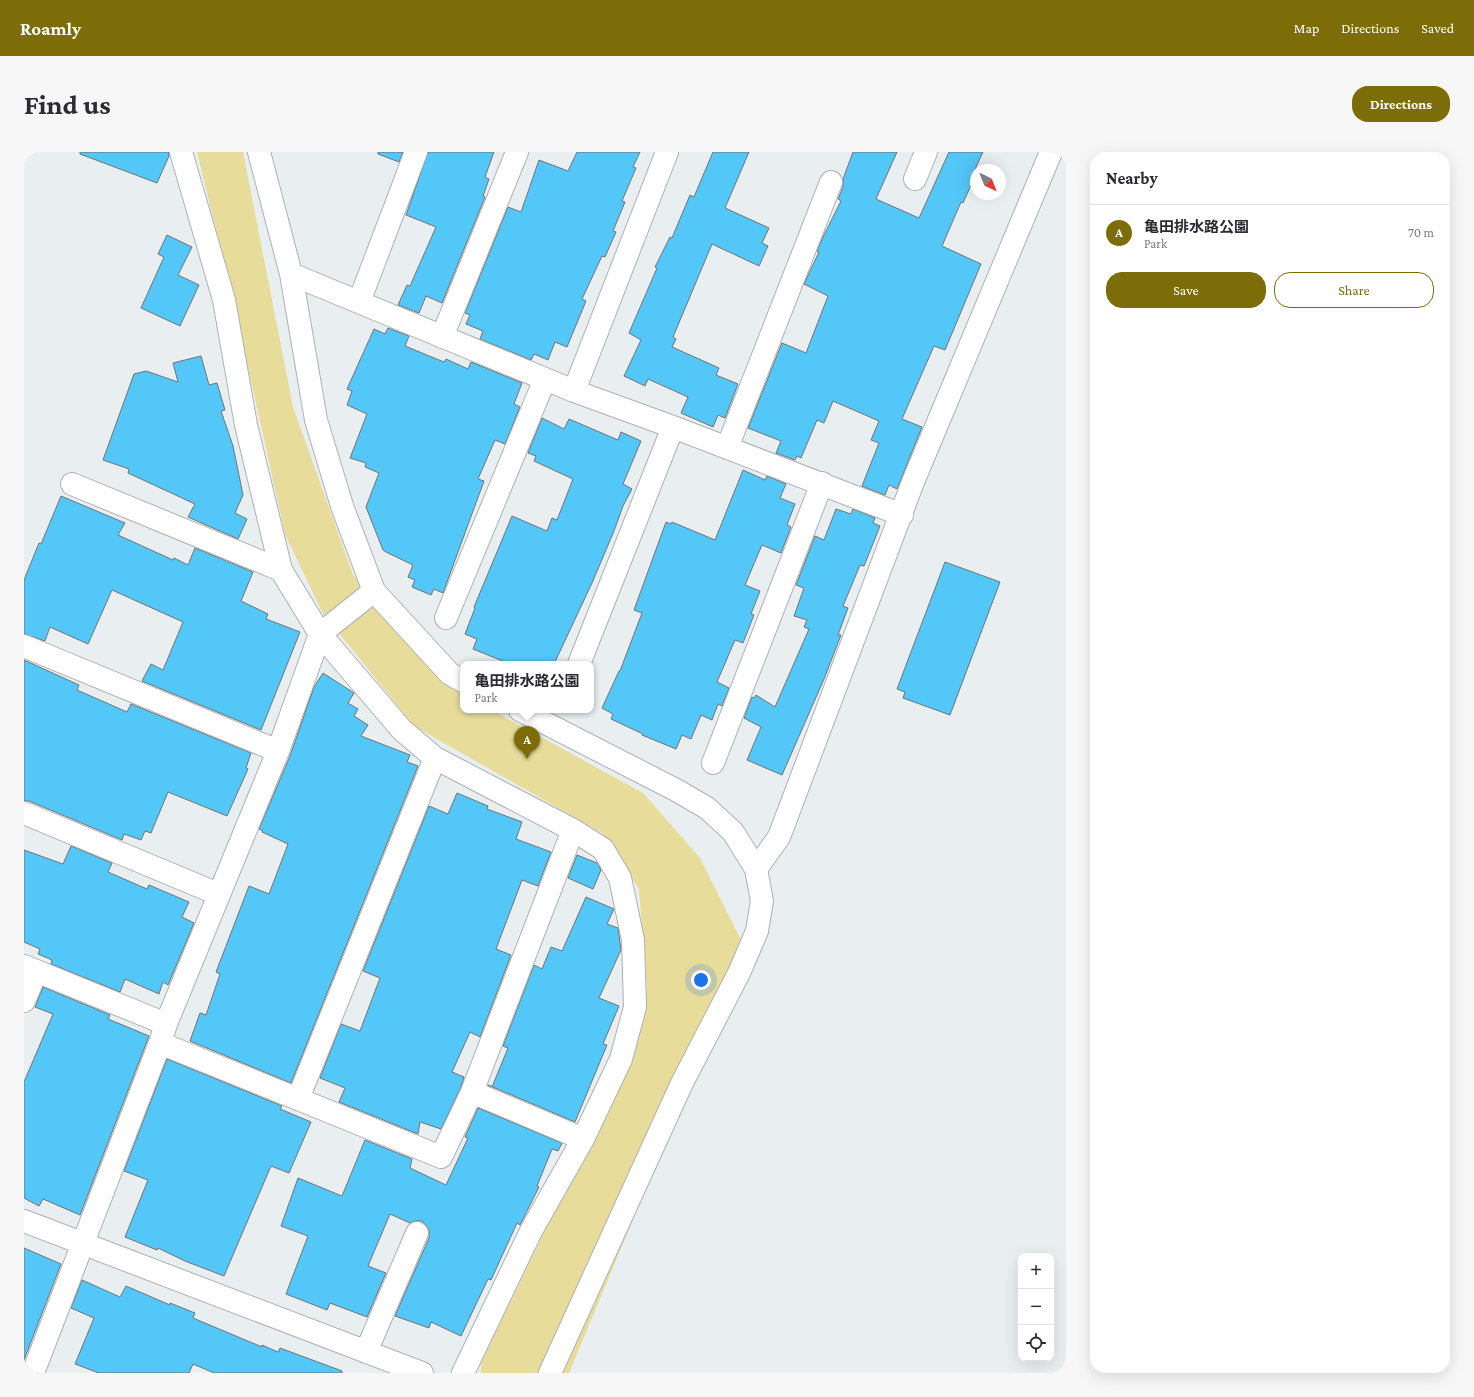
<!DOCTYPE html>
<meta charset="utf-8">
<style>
:root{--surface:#fff;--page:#f7f7f7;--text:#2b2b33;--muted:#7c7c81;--line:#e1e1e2;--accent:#7c6d08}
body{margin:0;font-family:"Crimson Pro","Noto Sans JP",serif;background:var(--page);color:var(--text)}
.controls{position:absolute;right:12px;bottom:12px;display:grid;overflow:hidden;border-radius:8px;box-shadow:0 4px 16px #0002}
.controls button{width:36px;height:36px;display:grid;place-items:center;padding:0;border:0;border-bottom:1px solid var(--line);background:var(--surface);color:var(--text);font:20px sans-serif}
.compass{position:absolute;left:946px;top:12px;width:36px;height:36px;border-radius:50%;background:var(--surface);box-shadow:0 4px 16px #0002;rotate:137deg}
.you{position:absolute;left:677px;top:828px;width:14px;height:14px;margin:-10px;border:3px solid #fff;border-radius:50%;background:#1a73e8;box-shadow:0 0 0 6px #1a73e833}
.badge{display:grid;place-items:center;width:26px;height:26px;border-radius:50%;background:var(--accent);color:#fff;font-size:13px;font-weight:700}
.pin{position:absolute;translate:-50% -33px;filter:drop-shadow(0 1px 2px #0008)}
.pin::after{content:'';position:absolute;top:21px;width:14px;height:12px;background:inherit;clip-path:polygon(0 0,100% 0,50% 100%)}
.popup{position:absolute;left:436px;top:509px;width:134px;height:52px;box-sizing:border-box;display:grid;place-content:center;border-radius:8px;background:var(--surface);filter:drop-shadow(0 1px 3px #0005);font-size:13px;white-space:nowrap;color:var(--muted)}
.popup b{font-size:15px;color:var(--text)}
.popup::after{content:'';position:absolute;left:50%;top:100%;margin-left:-8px;border:8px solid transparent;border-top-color:var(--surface)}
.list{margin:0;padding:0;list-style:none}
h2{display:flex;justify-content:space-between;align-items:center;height:52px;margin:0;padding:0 16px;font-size:17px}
h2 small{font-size:13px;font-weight:400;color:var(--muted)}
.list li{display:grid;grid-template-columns:26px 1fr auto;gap:12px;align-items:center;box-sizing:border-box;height:56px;padding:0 16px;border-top:1px solid var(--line)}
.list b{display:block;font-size:15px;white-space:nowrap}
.list p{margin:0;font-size:13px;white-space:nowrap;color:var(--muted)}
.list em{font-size:13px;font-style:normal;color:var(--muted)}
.actions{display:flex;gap:8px;padding:12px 16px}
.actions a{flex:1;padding:9px 0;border:1px solid var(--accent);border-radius:16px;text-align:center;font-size:14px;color:var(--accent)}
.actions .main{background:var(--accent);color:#fff}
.icon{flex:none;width:22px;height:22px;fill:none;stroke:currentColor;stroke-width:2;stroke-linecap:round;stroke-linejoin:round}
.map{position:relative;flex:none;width:1042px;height:1221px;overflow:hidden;border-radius:16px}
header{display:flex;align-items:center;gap:24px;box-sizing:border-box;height:56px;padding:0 20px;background:var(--accent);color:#fff}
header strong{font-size:19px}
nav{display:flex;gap:22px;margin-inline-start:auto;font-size:14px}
.intro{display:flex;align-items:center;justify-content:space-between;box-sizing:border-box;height:96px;padding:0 24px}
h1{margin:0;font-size:28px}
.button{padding:10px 18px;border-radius:16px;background:var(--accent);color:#fff;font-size:14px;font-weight:700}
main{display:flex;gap:24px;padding:0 24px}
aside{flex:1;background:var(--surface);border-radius:16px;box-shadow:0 4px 16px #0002}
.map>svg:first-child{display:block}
.green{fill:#e8dc9b}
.building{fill:#54c7f9;stroke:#6f7375}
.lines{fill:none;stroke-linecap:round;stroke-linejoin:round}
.street-casing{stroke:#adb1b3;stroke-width:24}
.street{stroke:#fff;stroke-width:22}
</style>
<header>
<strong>Roamly</strong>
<nav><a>Map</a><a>Directions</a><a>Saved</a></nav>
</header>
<div class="intro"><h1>Find us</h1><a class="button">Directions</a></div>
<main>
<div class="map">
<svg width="1042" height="1221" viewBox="0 0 1042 1221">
<rect width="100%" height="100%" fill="#e9eef0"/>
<path class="green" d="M173,0H219L269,255L329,423L439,542V558H468L619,641L676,706L730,814L644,984L545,1221H457V1211L613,888L623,837L615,737L578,681L390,574L298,460L261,382L208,143Z"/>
<path class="building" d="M56,0H145V4L133,31L56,2Z
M354,0H379L375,10L354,2Z
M404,0H470L461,25L465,27L459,44L461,45L418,151L402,144L395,161L374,153L383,133L386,134L412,75L382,63Z
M553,0H616L609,15L612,16L598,49L601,50L589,79L592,80L581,105L578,104L558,147L562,149L543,195L531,190L524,208L510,202L507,208L456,187L459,179L442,172L446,163L441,161L484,55L497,60L515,8L544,19Z
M689,0H725L701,56L745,76L738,91L744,94L735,114L688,92L649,185L652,187L648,195L695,216L692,223L714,232L701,266L694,263L689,275L657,261L664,245L624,227L621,234L600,224L617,188L605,181L633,116L631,115L646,85L648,86L666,43L670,45Z
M829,0H873L852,47L895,66L925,0H959L952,15V22L939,51L937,50L918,94L957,112L921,198L910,194L878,267L898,275L873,337L865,333L861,343L838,334L855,291L847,288L855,269L809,249L800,271L793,268L777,306L773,304L771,308L752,301L757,289L724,276L758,191L782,201L804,144L780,132L795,100L793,99L799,85L817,49L814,47L819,35V27Z
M143,83L168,95L154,123L175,133L156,174L117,156L140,105L134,102Z
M364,176L385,184L381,194L420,210L422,207L444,217L447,210L498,231L490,252L496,255L481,292L471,288L454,327L460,329L419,441L410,437L407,443L388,435L391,428L384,425L389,413L362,400L359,398L342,355L355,321L341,315L342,311L326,306L343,262L323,253L328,239L323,237L350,177L361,182Z
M177,204L185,233L193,231L201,258L197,259L209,294L219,343L211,361L223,367L214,387L164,365L171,352L104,321L105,317L79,308L110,222L122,219L154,230L149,211Z
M518,266L540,277L545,267L594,288L597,280L617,289L599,332L608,337L599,354L590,379L568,431L530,512H486L449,497L453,487L441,482L451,456L450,455L488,364L523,379L528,366L533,368L549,327L510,309L512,304L504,301Z
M719,318L741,328L743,324L762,332L756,346L771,352L763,373L767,375L757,401L738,393L721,433L736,439L727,462L730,463L719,491L711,488L693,530L705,536L698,554L694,552L688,568L677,563L667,587L658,583L652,597L618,583L619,582L587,567L589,562L578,556L595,519H596L618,461L610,458L642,370L647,372L648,370L691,388Z
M37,344L101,371L94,383L149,408L150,406L164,413L171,396L229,420L217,449L244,462L242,467L276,480L237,578L118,529L127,512L139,518L159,470L88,438L64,492L26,475L21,489L0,482V428L15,391L17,392Z
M812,357L827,362L829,357L851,366L849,371L856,374L840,414L836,413L819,454L824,456L814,483H817L800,527L758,623L723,608L737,575L720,566L728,545L730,546L732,543L751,555L785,477L780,475L783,468L770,464L780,436L772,433L791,384L800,388Z
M921,410L976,430L926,563L879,546L881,540L873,537Z
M0,508L55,533L53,538L103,560L107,552L227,601L222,616L224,617L203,664L144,640L127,681L121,679L117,688L100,682L98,688L5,649H0Z
M299,521L330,541L324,551L334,557L330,564L344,573L337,584L386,603L383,610L394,614L267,931L166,889L176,861L182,863L196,822L192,820L225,734L245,742L264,692L238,680L239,679L235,677L266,604L290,535Z
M433,641L464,654L463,657L498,670L492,687L527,700L514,734L498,728L472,797L487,803L456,885L446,880L428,920L440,925L437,935L417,977L396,970L394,982L315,950L321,936L296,926L317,872L336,879L356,826L339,819L405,654L424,662Z
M47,694L88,711L84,720L123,737L125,733L165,750L158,765L170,771L144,833L139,830L135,842L101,827L96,840L27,812L28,808L14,802L16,797L0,790V698L39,712Z
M553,703L573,711L577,718L569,737L544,726Z
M562,745L590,757L583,772L594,776L597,798L575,846L595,854L579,892L583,893L551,970L464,933L468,935L484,896L479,894L510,813L518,817L527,795L538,799Z
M19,835L86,863L84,867L125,884L56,1063L19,1047L15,1054L0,1046V930L29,862L11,855Z
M143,907L258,954L256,957L287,970L265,1021L247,1014L200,1124L161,1109L134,1096L133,1098L101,1085L124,1028L100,1019Z
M454,956L538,991L534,999L528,997L513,1034L515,1035L496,1073L493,1071L467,1128L464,1127L437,1184L407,1170L405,1176L371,1164L405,1086V1079L403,1074L398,1069H391L386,1071L366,1062L344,1114L362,1121L343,1165L306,1151L303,1158L262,1142L284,1084L257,1074L274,1026L318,1044L341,988L388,1007L386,1016L422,1033L444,986L441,985Z
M0,1096L37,1112L0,1208Z
M58,1128L96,1145L102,1134L146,1153V1151L171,1161L169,1166L238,1195V1193L254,1200L256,1196L318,1219V1221H190L169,1212L165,1221H75L51,1212L70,1166L47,1156Z"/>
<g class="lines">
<g class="street-casing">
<path id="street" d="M157,0L200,148L222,273L257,418L296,482L378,578L411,606L549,678L579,697L596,726L609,788L611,855L597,907L559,987L507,1079L439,1221
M235,0L267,122L292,268L318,354L350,439L426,522L439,529
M891,27L902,0
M267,122L550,239L649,275L878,363
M335,150L392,0
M418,185L493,0
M550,239L643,0
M703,296L807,30
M48,332L257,418
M422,466L521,227
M0,494L254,599
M555,512L649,275
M496,558L652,638L683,656L709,680L732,717L738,749L733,779L715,821L658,931L526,1221
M689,611L798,331
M0,661L194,742
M732,717L755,685L889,330L1027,0
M0,814L142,872
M0,849L12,820
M136,891L417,1005L448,940L549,678
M448,940L559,987
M274,947L411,606
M0,1069L398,1221
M342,1200L393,1081
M9,1221L136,891L142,872L254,599L296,482L350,439"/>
</g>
<use href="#street" class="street"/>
</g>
</svg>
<div class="controls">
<button>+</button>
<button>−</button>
<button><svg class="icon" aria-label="locate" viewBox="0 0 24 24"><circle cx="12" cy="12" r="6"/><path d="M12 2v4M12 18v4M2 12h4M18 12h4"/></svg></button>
</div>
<svg class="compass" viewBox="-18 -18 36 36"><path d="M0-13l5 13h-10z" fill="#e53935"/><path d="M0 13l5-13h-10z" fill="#7c7c81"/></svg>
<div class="you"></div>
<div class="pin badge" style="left:503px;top:607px">A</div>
<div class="popup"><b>亀田排水路公園</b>Park</div>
</div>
<aside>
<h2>Nearby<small></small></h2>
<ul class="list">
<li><span class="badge">A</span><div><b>亀田排水路公園</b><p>Park</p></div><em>70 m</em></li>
</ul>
<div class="actions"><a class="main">Save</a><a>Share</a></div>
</aside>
</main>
